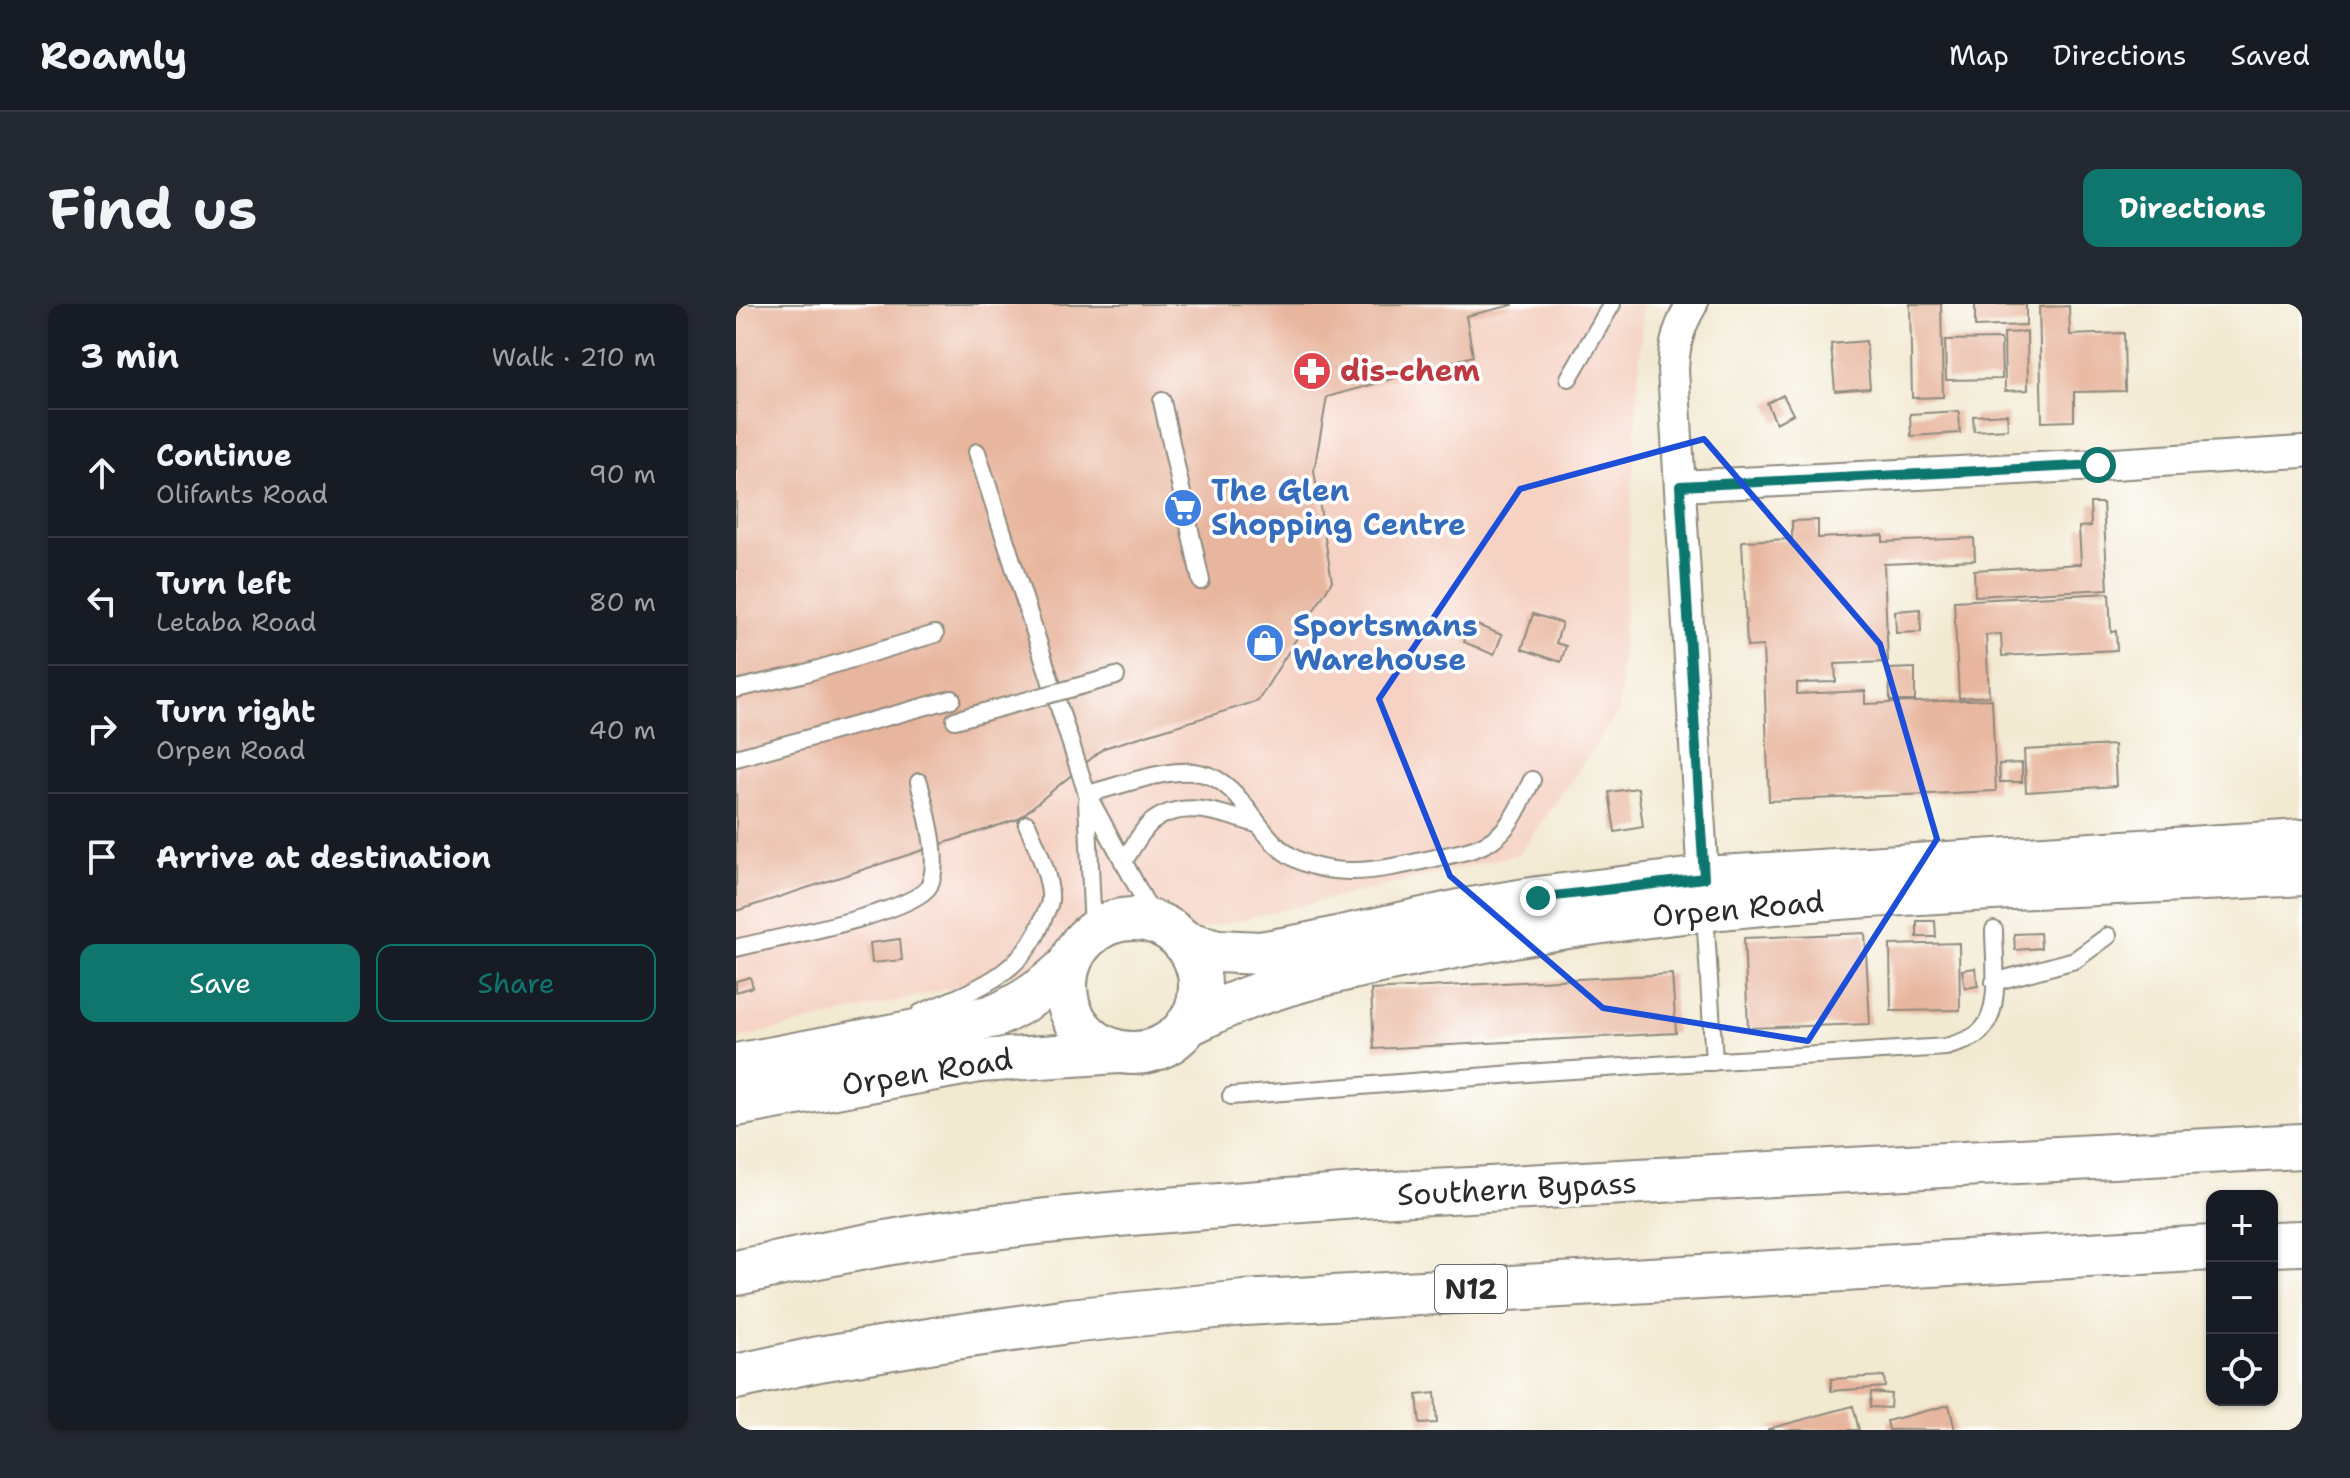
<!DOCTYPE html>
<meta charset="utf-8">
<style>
:root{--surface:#171b24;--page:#242831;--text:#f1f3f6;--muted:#9ea1a6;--line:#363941;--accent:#0f766e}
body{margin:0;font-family:"Shantell Sans",sans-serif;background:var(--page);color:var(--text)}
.controls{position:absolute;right:24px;bottom:24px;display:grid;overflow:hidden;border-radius:16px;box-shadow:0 2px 6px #0004}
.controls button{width:72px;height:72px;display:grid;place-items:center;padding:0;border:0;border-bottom:2px solid var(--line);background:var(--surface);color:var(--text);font:40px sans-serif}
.stop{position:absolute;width:24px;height:24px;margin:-18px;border:6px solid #0f766e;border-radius:50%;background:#fff}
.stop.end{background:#0f766e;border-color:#fff;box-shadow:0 2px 8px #0008}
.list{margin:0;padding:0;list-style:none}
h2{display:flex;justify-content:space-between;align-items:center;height:104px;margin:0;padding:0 32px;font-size:34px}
h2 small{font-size:26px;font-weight:400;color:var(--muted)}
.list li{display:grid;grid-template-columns:52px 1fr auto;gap:24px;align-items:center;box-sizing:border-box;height:128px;padding:0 32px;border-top:2px solid var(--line)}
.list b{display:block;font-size:30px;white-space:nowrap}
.list p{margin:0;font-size:26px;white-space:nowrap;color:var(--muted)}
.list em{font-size:26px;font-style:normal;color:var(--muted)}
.actions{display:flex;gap:16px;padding:24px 32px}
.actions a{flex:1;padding:18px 0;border:2px solid var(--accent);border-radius:16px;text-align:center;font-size:28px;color:var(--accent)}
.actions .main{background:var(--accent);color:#fff}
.icon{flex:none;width:44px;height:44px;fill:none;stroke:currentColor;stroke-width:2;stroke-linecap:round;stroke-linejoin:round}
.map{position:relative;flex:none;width:1566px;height:1126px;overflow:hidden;border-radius:16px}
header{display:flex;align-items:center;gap:48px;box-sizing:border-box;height:112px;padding:0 40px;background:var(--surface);border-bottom:2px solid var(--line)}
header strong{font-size:38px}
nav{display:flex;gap:44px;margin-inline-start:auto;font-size:28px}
.intro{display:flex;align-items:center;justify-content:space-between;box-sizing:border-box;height:192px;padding:0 48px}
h1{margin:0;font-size:56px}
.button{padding:20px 36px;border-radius:16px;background:var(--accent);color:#fff;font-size:28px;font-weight:700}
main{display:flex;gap:48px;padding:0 48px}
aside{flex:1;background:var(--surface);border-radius:16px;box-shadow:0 2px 6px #0004}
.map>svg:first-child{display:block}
.built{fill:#f5d2c3}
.building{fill:#e8b69e}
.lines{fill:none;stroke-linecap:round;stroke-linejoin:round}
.lane-casing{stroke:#8e8a7e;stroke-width:20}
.street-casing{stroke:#8e8a7e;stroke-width:34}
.secondary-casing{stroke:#8e8a7e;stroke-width:46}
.highway-casing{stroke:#8e8a7e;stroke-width:48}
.lane{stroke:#fff;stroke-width:16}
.street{stroke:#fff;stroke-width:30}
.secondary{stroke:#fff;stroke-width:42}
.highway{stroke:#fff;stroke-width:44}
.lane-bridge-casing{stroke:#8e8a7e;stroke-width:20;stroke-linecap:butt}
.lane-bridge{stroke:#fff;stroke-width:16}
.route{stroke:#0f766e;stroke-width:10}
.marked{fill:none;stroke:#1d4ed8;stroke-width:6;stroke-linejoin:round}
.labels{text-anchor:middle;stroke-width:7;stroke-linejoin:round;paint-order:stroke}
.shield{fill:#fff;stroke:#6b6b6b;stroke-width:2}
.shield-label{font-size:28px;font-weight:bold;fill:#2b2b2b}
.health-label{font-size:30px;font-weight:bold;fill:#be3a42;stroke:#fff;text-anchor:start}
.shop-label{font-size:30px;font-weight:bold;fill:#366cbe;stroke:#fff;text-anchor:start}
.street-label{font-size:30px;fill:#2b2b2b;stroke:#fff}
</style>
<header>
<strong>Roamly</strong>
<nav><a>Map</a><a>Directions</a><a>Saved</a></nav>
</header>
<div class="intro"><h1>Find us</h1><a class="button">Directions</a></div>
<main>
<aside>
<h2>3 min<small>Walk · 210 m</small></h2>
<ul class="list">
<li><svg class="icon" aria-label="ahead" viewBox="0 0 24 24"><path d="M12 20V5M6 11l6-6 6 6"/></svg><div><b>Continue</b><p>Olifants Road</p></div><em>90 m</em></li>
<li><svg class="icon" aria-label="left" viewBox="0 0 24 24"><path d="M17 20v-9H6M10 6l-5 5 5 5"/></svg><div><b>Turn left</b><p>Letaba Road</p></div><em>80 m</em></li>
<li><svg class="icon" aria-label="right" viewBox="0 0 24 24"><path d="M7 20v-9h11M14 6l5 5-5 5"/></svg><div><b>Turn right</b><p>Orpen Road</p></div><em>40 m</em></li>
<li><svg class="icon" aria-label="arrive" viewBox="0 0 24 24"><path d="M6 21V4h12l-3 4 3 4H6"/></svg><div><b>Arrive at destination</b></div></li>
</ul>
<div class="actions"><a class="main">Save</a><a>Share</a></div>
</aside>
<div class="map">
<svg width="1566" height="1126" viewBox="0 0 1566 1126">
<rect width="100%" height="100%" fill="#fff"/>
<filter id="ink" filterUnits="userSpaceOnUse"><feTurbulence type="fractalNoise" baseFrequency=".0125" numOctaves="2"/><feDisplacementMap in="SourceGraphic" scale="16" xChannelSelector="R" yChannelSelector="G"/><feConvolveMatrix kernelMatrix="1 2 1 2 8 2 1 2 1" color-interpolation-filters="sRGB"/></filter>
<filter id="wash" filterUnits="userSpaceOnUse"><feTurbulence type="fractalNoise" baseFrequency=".006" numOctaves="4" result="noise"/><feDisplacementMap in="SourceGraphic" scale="32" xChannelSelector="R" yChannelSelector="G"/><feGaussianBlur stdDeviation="1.8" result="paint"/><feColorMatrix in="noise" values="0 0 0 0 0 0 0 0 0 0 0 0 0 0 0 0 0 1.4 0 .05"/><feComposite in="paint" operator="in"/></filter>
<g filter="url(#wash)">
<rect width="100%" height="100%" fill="#f2e9d1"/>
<path class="built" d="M0,0H907L883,407L784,550L0,735Z"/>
<g id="blocks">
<path class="building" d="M0,0H777V1L730,12L737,52L591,93L578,167L596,277L522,397L368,444L282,515L0,607Z
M1174,0H1205L1207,93L1176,94Z
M1239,0H1290V21L1239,23Z
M1333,2L1334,31L1388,29L1389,87L1338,88V117L1306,118L1303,3Z
M1291,28L1292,86L1269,87L1268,29Z
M1265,35L1266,75L1210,76L1209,36Z
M1130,37L1134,84L1099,87L1095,40Z
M1047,91L1057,110L1040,119L1031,99Z
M1223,107L1224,129L1175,132L1174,110Z
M1271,110L1272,125L1238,127L1237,112Z
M1354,199H1367L1372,285L1239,292L1238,266L1345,260L1343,223L1355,222Z
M1082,216V234L1147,231V238L1238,234L1239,256L1148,260L1152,358L1099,360L1100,378L1061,379V390L1129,387V400L1256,395L1260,487L1033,497L1027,342L1011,343L1006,237L1056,235V217Z
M1373,289L1375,328L1380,327L1381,346L1266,352L1265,330L1250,331L1253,392L1223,394L1218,297Z
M1184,305L1185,328L1160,329L1159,307Z
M797,310L826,319L820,339L830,342L825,358L786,345Z
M736,319L766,331L758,351L728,338Z
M1179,364V397H1154L1153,365Z
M1378,441L1380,482L1290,488L1288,446Z
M1286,459V478H1264L1263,460Z
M902,484L907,523L879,528L873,488Z
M1181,617H1199L1200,633H1181Z
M1129,629L1134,720L1012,724L1008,634Z
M1304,629L1305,644L1279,646L1278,630Z
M164,635L166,656L136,659L134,639Z
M1223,639L1224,706L1155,707L1154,641Z
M1239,664L1242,682L1229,684L1226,666Z
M936,670L940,729L638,745L635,686Z
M14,673L17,683L0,688V677Z
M1148,1072L1149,1083L1095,1087V1075Z
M1135,1088L1155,1090L1154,1104L1134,1103Z
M699,1089L701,1119L684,1120L681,1091Z
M1213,1101L1219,1126H1153L1151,1117Z
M1117,1102L1123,1126H1032V1125Z"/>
</g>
</g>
<g filter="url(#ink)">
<use href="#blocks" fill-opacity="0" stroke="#8e8a7e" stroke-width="2"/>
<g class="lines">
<g class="lane-casing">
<path id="lane" d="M833,74L876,0
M426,97L465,277
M241,148L351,490L420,618
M0,385L66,370L199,330
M333,385L380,372
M219,416L248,408
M0,454L216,395
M351,490C383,482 431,463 464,469C504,477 516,522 546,546C589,580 650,565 699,554C718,550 740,547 756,536C776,523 786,496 796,476
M351,497L357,627
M387,558C396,546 405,526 417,517C448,494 488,510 520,520
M969,608L978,758
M0,644C35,635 178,609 193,582C206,557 189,504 183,478
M1258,678L1339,656L1372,632
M184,709C235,687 287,672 307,615C309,609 313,603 314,597C316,576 300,540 291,520
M495,792L804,768L1210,743C1222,739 1236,736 1245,727C1266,706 1258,654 1258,626"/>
</g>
<g class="street-casing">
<path id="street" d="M956,0C943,22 938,40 937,66L968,593
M944,182L1362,161L1566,148"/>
</g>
<g class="secondary-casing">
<path id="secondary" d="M330 682a67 67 0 1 1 134 0a67 67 0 1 1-134 0Z
M447,638L482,647L525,649L569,641L723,607L802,594L968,574L1566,537
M451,721C469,713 487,703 506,696C576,669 650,657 723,642C999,587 1286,586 1566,570
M0,761L259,712C288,699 309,684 332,662
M0,801L243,757L383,748"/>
</g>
<g class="highway-casing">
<path id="highway" d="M1536,940L1566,939
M0,969C61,956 123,943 185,933C329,911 476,903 621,892L1566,842
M0,1073L83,1055L205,1035L333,1017L508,999L1476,944"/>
</g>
<use href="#lane" class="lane"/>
<use href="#street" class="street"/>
<use href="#secondary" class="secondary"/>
<use href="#highway" class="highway"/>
<g class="lane-bridge-casing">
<path id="lane-bridge" d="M248,408L333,385"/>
</g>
<use href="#lane-bridge" class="lane-bridge"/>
</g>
</g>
<g class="lines" filter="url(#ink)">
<path class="route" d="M802,594L968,574L944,182L1362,161"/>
</g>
<path class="marked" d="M968,135L1144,340L1201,535L1072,737L867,704L714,572L643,395L784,185Z"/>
<defs>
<g id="pharmacy-disc" transform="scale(2)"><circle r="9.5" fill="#e0444e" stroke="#fff"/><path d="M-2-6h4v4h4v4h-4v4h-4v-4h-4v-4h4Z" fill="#fff"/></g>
<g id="supermarket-disc" transform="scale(2)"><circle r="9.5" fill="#3f7fe0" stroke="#fff"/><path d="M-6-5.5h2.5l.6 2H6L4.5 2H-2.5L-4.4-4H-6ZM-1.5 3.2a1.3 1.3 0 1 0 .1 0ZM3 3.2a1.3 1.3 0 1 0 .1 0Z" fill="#fff"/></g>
<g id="shop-disc" transform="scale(2)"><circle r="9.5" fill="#3f7fe0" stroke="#fff"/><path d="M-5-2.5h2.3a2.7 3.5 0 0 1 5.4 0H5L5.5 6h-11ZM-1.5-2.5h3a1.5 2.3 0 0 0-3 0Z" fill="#fff"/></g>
</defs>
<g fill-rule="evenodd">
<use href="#pharmacy-disc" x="576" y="67"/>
<use href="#supermarket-disc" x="447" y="204"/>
<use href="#shop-disc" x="529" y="339"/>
</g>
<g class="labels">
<rect class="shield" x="699" y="961" width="72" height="48" rx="6"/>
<g class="shield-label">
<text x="735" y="995">N12</text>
</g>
<g class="health-label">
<text x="604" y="77">dis-chem</text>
</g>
<g class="shop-label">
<text x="475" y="197">The Glen<tspan x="475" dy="34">Shopping Centre</tspan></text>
<text x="557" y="332">Sportsmans<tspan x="557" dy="34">Warehouse</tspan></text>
</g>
<g class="street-label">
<text transform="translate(1002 605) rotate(-5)" y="10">Orpen Road</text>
<text transform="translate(191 768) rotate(-9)" y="10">Orpen Road</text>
<text transform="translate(781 885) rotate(-3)" y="10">Southern Bypass</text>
</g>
</g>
</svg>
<div class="controls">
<button>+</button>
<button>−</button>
<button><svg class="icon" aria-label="locate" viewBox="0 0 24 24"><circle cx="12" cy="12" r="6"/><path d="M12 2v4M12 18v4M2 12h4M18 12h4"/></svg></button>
</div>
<div class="stop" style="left:1362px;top:161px"></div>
<div class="stop end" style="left:802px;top:594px"></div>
</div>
</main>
